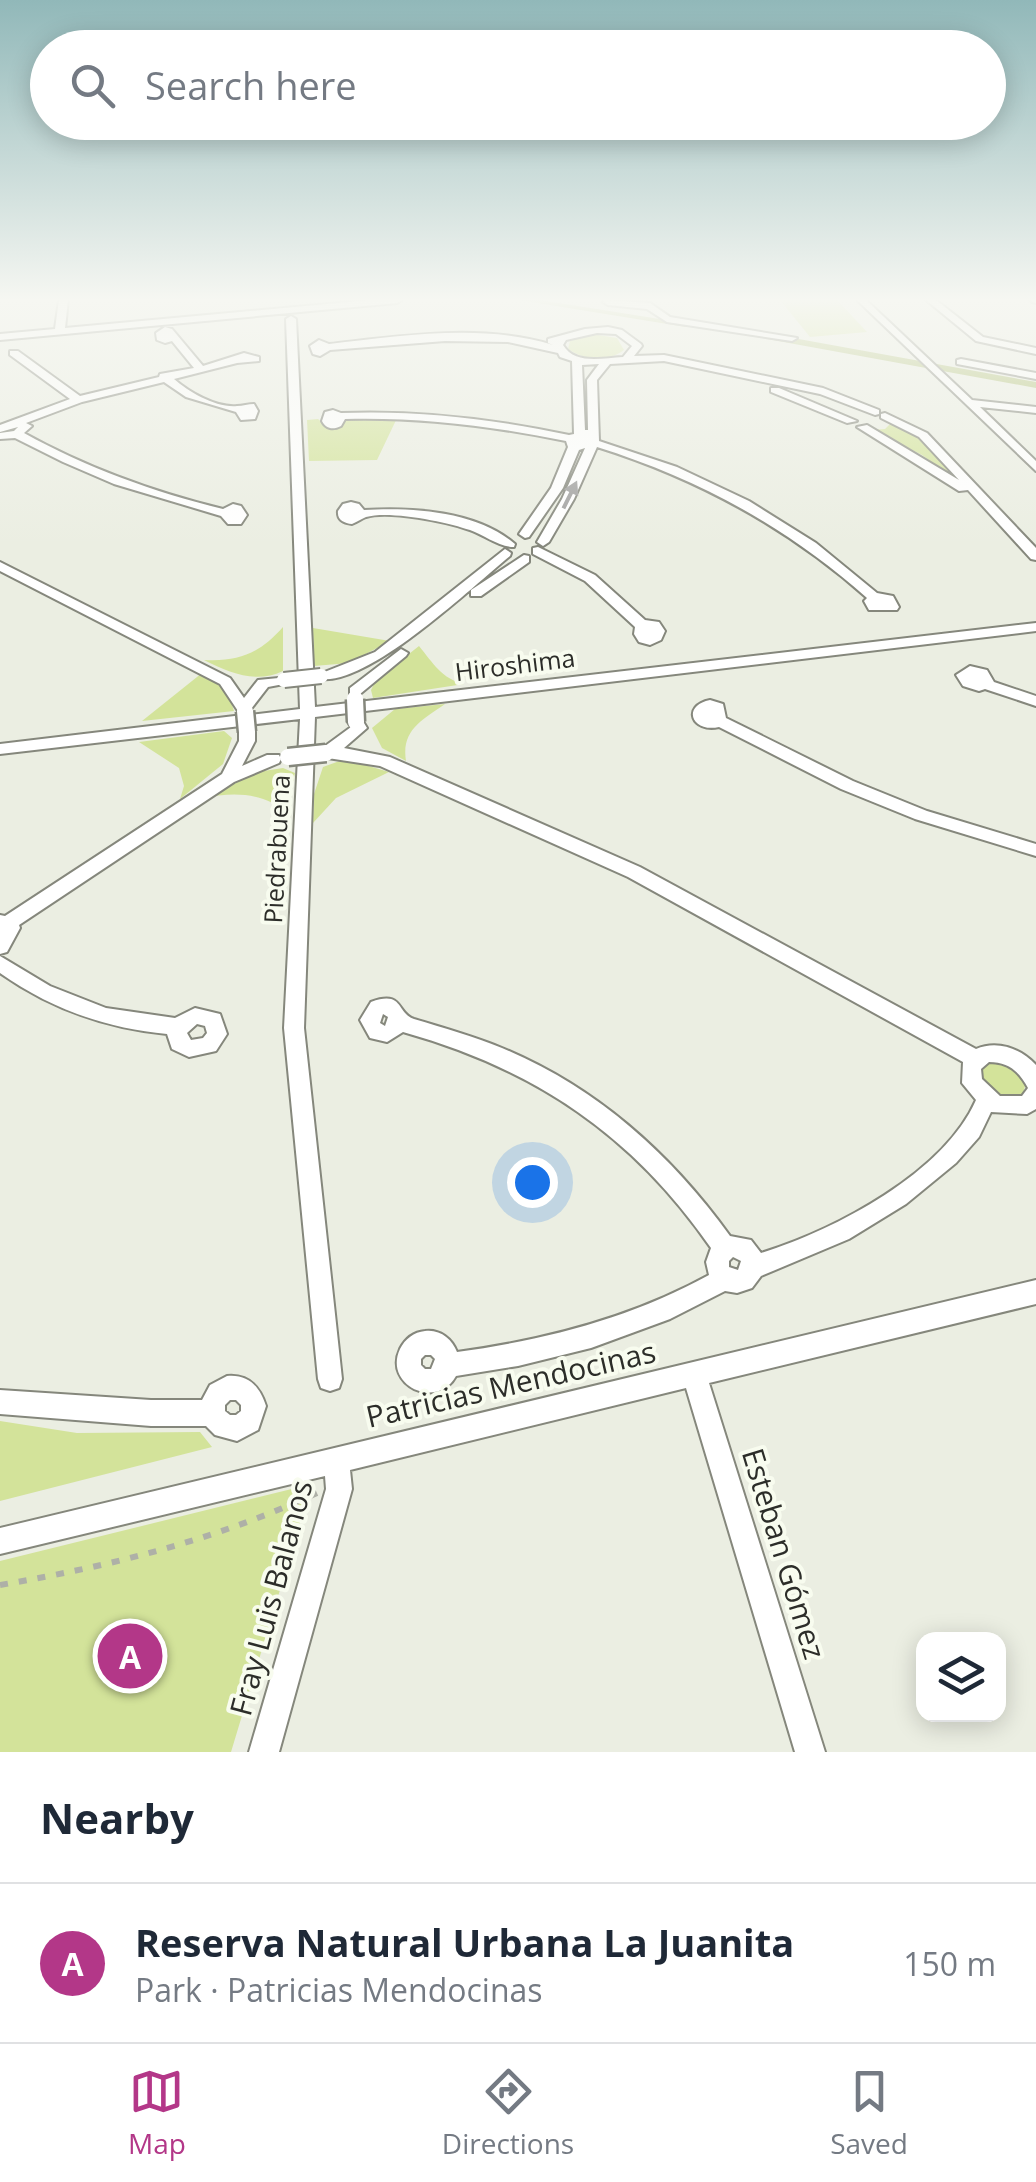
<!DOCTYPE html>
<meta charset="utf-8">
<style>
:root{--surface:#fff;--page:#f6f6f7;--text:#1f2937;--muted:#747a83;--line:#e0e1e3;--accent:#b33788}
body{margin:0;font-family:"Open Sans",sans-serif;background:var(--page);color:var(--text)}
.controls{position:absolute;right:30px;bottom:30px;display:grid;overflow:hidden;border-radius:20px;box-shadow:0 5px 25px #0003}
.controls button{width:90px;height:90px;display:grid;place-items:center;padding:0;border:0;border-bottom:2px solid var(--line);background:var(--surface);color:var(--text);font:50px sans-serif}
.you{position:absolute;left:532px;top:1182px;width:35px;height:35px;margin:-25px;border:8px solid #fff;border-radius:50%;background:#1a73e8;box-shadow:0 0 0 15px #1a73e833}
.badge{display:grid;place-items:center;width:65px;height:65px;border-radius:50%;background:var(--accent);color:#fff;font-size:32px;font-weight:700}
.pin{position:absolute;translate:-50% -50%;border:5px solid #fff;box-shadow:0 2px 10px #0006}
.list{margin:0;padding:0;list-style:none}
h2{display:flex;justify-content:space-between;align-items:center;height:130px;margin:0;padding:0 40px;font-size:42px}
h2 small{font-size:32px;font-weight:400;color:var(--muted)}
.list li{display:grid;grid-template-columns:65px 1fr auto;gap:30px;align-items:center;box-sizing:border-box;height:160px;padding:0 40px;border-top:2px solid var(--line)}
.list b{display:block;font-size:38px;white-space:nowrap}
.list p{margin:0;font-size:32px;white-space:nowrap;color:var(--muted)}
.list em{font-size:32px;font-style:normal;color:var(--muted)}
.icon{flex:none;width:55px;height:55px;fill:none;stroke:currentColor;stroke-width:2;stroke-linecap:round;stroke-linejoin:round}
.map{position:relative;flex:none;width:1036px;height:1752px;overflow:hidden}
.search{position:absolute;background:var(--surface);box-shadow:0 5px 25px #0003;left:30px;right:30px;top:30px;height:110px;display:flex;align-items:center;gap:25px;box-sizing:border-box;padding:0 35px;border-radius:55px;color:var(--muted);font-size:38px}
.sheet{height:290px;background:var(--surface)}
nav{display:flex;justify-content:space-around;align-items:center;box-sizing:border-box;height:140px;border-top:2px solid var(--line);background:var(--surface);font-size:28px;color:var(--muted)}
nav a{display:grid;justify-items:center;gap:5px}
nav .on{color:var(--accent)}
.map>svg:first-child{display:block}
.green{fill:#d3e39a}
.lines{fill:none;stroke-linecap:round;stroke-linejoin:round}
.canal{fill:#aebe72;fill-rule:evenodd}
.minor-casing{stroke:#85877c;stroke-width:4}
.path{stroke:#aeb0a7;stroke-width:6;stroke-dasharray:8 11;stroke-linecap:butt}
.minor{fill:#fff;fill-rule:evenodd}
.minor-bridge-far1-casing{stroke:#85877c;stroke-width:18;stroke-linecap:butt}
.minor-bridge-casing{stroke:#85877c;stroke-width:21;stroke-linecap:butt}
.minor-bridge-far1{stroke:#fff;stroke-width:14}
.minor-bridge{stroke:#fff;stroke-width:16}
.oneway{fill:#a0a09f}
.labels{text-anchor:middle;stroke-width:8;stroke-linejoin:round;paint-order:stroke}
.street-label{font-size:25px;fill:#2c2d29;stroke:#f8fcef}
.near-street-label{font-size:30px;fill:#2c2d29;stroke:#f8fcef}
</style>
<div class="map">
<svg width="1036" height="1752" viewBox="0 0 1036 1752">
<rect width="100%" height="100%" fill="#ebeee2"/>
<path class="green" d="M780,300H837L867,332L810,337Z
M592,334L617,338L624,350C608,362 585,361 568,349L570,341Z
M398,416L377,460L309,461L307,420L318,419L324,424H339L348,419Z
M892,422L913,433L970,490L922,455L872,430L885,429Z
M283,627V671C256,684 230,673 204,660C239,662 260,653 283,627Z
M313,628L390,641L349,663L314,666Z
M419,646C433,663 442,679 464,684L373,698L371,690L376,680Z
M202,673L228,692L234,711L142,721Z
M445,704C422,720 401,730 406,761L382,748L372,728L395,709Z
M224,731L232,738L223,764L180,799L184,786L179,768L139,742Z
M345,759L389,772L336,798L313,823L314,794L323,767Z
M283,768L295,773L286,812C262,792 233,792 203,798L251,773Z
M989,1060L1012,1064L1026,1082L1023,1094L1003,1099L981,1086L979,1067Z
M0,1421L77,1433L200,1432L212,1447L0,1501Z
M312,1484L231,1752H0V1561Z"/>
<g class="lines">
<path class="canal" d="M519,300H540L691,324L686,327Z
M771,334L1036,382V388L767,339V335Z"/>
<g class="minor-casing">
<path id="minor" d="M59,300H68L65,328L371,300H402L397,303L0,340V334L55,329Z
M605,300L650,303L670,317L797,338L792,341L667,322L647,309L608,305L603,302Z
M857,300H866L972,400L1036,407V413L980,407L1036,461V471Z
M926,300H936L983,337L1036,348V354L976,341Z
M1030,300H1036V303L1032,302Z
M291,316L296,319L315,707L1036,623V631L315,717L304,1028L342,1379L339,1388L330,1391L321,1388L318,1379L284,1028L300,719L0,754V744L243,715L240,714L220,684L0,571V562L230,678L244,698L258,680L289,677V683L268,687L251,709L250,715L300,709L286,319Z
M165,327L172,329L203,366L244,353L259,357V361L237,363L174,379C189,392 216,408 237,406C243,406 248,404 254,404L258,411L255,419L241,420L236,412L186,397L164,382L82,402L26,423L32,426L24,433C87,468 154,492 223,509L233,504L241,506L247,515L241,524H228L221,516L114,484L63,462L15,438L0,439V433L14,431L18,427L0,432V425L70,399L10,355V351H18L80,396L159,377L160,374L194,368L172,341L165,343L157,340L156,333Z
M608,327L622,330L641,344L642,346L634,356L664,355L823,388L879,410V414L875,415L820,394L664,361L610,364L597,380L599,441L677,467L749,501L816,543L877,593L893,596L899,607L897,610H869L864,601L867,598C787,527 699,479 597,447L574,499L549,542L543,546L537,542L562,499L585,448L579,450L563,488L529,537L525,538L519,534L551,488L568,447L566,441C492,426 419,417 345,419L341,426C333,430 326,429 322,421L325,412L333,410L341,413C419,410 494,419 569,435L574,434L572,361L560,357L558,353L508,342L445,341L330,350L320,356L313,354L310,346L319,340L329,344C401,336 482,323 553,345L548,343V339L585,329ZM597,333L616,334L632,346L623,357C602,358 575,365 563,345L566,340ZM599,364L587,380L588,430H585L582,365Z
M961,359L1036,373V379L957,364V360Z
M771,388H779L857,421L847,423L771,392Z
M885,413L927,433L1036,548V560L1031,559L968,490L959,491L857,427L867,425L959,480L919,437L881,418V414Z
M351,502L359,504L364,510C412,507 477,511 515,544L514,547C499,547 484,535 470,530C447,522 389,510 366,517C361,519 357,522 352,524C344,523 337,520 338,511L343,504Z
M538,547L595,575L645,620L659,622L665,631L661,640L650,645L639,642L634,634L635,627L585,581L533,554V548Z
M505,549L511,553L510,556C471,588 370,684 322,679V673L375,652Z
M524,555L529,556V562L481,596H471V590Z
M401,649L408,653L406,656L360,694H350V688Z
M970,666L987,670L994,682L1036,696V706L985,689L979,691L963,686L956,675Z
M710,700L723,704L726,718L853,781L927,811L1036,844V856L915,819L841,789L719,727C692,733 681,706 710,700Z
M356,717L361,718L367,728L344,748L390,757L640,867L976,1049C997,1040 1020,1048 1036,1065V1109L1027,1114L991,1112L979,1137L956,1163L906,1204L849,1239L761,1276L752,1288L737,1293L725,1291L670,1319L591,1348L518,1366L456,1376C437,1411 383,1385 400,1349C405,1339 414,1332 425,1331C440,1329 452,1339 457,1352C545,1340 631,1318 709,1275L706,1262L711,1248C633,1135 535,1069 403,1032L387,1042L370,1038L360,1020L371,1002C404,990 396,1013 414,1019C444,1028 473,1036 502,1048C596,1087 671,1154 730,1236L751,1240L761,1253C835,1230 944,1173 976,1100L962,1083L963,1062L628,877L380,766L321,757L319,753L321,749L351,727L348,722ZM383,1014L388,1017L385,1026L380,1023ZM989,1062C1008,1062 1019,1071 1028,1088L1022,1096H1000L982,1079L981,1069ZM733,1257L741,1261L738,1270L729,1267V1261ZM425,1355H431L435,1359L431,1369H425L421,1365V1359Z
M247,727L255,732V741L242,766L267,755H279L281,759L279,763L234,782L19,925L20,928L7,952L0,954V915L5,916L222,774L239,741V732Z
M0,956L50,986L106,1008L175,1018L195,1008L220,1014L227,1034L216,1051L189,1057L172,1049L167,1034C105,1028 51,1009 0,973ZM197,1024L205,1026L207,1033L203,1038L191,1040L187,1033Z
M1036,1280V1304L709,1383L825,1752H795L686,1388L350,1470L352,1489L279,1752H249L326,1489L325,1476L0,1554V1528Z
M227,1376C249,1374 260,1387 266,1406L258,1430L237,1441L215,1435L206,1426H151L0,1414V1390L151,1400H202L210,1385ZM230,1400H236L241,1405V1411L236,1415H230L225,1411V1405Z"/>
</g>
<path class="path" d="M0,1585C111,1566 215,1540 317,1493"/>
<use href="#minor" class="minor"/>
<g class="minor-bridge-far1-casing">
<path id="minor-bridge-far1" d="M284,680L321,676"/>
</g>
<g class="minor-bridge-casing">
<path id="minor-bridge" d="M355,699L356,722
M245,711L247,732
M288,757L326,753"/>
</g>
<use href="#minor-bridge-far1" class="minor-bridge-far1"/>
<use href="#minor-bridge" class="minor-bridge"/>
</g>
<defs><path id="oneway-solid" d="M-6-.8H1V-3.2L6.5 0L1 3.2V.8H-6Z" transform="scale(2.5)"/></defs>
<use class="oneway" href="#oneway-solid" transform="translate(570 495) rotate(-64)"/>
<linearGradient id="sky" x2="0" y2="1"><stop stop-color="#91b8b9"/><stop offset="0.55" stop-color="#f6f7f2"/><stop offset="1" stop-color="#f6f7f2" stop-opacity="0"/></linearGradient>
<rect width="1036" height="545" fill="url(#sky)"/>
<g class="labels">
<g class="street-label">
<text transform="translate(515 665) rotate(-7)" y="9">Hiroshima</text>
<text transform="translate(277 849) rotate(-87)" y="9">Piedrabuena</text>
</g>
<g class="near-street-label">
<text transform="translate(511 1385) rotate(-13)" y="10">Patricias Mendocinas</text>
<text transform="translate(783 1554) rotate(73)" y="10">Esteban Gómez</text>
<text transform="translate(272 1598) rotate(-75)" y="10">Fray Luis Balanos</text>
</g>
</g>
</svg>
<div class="controls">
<button><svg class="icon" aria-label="layers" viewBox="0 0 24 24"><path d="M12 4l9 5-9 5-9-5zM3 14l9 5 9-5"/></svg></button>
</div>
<div class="you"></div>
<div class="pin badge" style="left:130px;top:1656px">A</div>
<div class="search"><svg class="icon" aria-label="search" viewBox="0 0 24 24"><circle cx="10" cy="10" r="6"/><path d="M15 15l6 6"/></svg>Search here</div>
</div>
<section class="sheet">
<h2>Nearby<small></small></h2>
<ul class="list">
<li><span class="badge">A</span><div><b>Reserva Natural Urbana La Juanita</b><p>Park · Patricias Mendocinas</p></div><em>150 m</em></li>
</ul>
</section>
<nav>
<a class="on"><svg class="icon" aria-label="map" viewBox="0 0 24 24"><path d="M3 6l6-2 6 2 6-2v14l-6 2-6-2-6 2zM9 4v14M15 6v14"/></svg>Map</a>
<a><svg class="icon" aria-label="directions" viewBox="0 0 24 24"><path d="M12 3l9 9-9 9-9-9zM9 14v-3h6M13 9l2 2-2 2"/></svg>Directions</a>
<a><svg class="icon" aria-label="saved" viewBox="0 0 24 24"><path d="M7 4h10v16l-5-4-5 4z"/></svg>Saved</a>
</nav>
